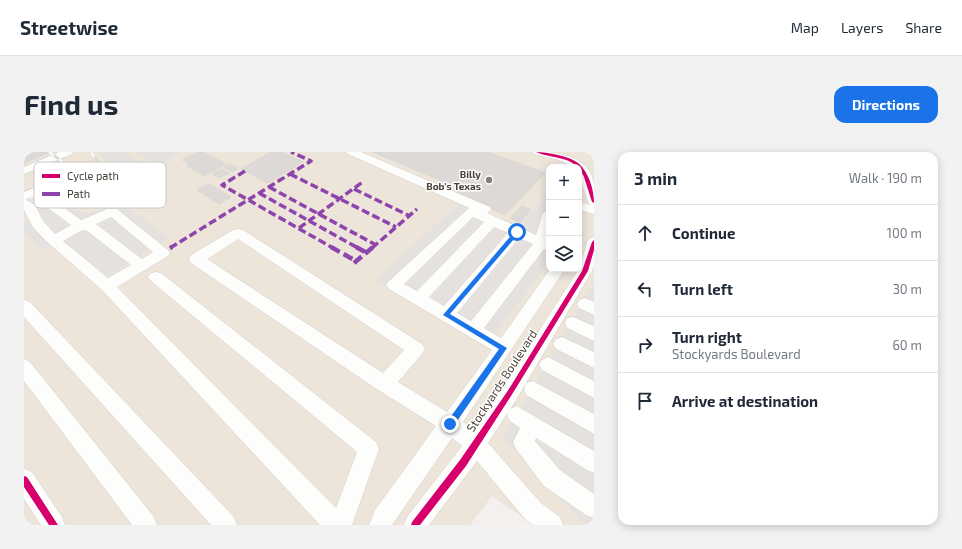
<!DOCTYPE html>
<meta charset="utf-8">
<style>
:root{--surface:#fff;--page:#f2f2f3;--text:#1f2937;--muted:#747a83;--line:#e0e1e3;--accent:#1a73e8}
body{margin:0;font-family:"Exo 2",sans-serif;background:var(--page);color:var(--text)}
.controls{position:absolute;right:12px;top:12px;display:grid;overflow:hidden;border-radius:8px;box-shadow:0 2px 10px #0003}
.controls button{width:36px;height:36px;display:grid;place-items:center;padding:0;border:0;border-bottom:1px solid var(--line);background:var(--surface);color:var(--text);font:20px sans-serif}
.stop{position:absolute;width:12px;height:12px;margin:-9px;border:3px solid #1a73e8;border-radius:50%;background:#fff}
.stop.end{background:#1a73e8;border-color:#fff;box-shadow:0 1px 4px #0008}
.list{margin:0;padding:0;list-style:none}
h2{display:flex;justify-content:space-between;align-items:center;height:52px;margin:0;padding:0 16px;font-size:17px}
h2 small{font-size:13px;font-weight:400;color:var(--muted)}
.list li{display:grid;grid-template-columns:26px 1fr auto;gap:12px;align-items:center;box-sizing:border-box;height:56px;padding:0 16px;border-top:1px solid var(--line)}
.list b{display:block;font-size:15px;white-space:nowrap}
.list p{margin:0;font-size:13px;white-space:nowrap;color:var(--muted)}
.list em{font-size:13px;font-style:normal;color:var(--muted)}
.icon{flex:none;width:22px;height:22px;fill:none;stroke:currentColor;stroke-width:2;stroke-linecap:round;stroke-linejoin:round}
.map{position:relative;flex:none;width:570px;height:373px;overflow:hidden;border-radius:12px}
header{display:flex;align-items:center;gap:24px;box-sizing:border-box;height:56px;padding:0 20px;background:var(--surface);border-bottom:1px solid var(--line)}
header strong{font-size:19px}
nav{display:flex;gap:22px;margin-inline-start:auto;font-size:14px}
.intro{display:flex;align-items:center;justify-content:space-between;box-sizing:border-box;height:96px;padding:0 24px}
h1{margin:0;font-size:28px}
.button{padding:10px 18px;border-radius:12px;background:var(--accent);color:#fff;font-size:14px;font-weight:700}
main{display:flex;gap:24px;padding:0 24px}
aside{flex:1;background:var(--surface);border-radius:12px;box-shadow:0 2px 10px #0003}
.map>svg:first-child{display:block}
.commercial{fill:#ede4da;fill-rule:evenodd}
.parking{fill:#e5e1de}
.building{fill:#dcd9d6;stroke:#dbd7d3}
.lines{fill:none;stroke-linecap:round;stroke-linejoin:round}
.minor-casing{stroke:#d1cecb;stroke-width:1}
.path{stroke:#d3d0cc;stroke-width:1.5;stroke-dasharray:1.5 1.5;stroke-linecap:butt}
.minor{fill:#fdfdfc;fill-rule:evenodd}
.rail-casing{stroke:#dadad9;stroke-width:3}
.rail{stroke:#fff;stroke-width:2;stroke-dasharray:6;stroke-linecap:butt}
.quiet-far1{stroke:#8e44ad;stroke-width:3.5;stroke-dasharray:8 3.5;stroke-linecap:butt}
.quiet{stroke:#8e44ad;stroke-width:4.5;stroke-dasharray:10 4.5;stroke-linecap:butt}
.cycleway-casing{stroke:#fff;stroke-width:2}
.cycleway{fill:#d6006c;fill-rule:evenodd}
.route{fill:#1a73e8}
.poi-dot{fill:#847f78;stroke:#fff;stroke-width:1.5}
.labels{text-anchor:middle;stroke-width:3;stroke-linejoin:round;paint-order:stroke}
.far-poi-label{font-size:10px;font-weight:bold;fill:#494239;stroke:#fff;text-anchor:end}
.street-label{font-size:12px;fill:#494239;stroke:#fff}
.key{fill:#fff;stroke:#c8c6c4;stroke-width:1}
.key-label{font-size:11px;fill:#494239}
</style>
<header>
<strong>Streetwise</strong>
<nav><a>Map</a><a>Layers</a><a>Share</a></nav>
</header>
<div class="intro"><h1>Find us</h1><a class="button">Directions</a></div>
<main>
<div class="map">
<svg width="570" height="373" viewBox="0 0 570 373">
<rect width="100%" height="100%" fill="#f3f0ed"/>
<path class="commercial" d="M0,0H570V373H510L468,344L446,373H3L0,368ZM525,15H555V117H525Z"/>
<path class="parking" d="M71,0H100L127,17L131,11L112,0H149L154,2L148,5L140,19L118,30Z
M524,40H525V87L496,75Z
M30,42L57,61L75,59L96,51L146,86L71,131L27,94L19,98L0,82V72L19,62L7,52Z
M437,50L525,88V110L462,194L350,129Z
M570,132V373H564L557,368L479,286Z"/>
<path class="building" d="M0,0H27L0,11Z
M175,0H179L202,12L180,24L163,14L165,12L158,8Z
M247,0H258L279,10L244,31L217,17Z
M349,0H464L521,21L481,63L427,40L432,35Z
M206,12L214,16L208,20L200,15Z
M197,17L205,21L196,26L188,22Z
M185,32L207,45L195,52L173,38Z
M498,54L507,58L496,71L486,66Z"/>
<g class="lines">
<g class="minor-casing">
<path id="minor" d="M35,0H50L48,2L0,22V15Z
M322,0H337L466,55L467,58L463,61L512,83L518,63L520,60L525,59V99L520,97L460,176L477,186L526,117H541L439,270L450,278L478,236L555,117L563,90L565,87L570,85V114L568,119L492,248L464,291L517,351L536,365L539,373H509L501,367L453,309L405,373H380L383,365L438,294L428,286L368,373H345L351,358L412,274L354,238L167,111L165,107L167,103L209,78L214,77L219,78L398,192L401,197L398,202L374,230L423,260L468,198L365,137L362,133L365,129L445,56L324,2ZM449,65L460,70L393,139L380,132ZM470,75L484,81L420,154L405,145ZM495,86L509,92L447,169L433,161ZM214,87L380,198L359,221L183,107Z
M508,0C531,0 566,2 570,32C570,39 570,47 570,54L566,53L564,50L555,23V15H550L535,8L510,2Z
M10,36L14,37L57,68L83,57H93L144,98L146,101L144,104L93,135L312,356L333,300L127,129L124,125L127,121L132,120L137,121L352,290L355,297L328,373H296L78,138L22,89L8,74L0,58V40ZM9,45L47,73L31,82L19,69L11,53L1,47ZM87,65L129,100L118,107L72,72ZM58,78L63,79L107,113L84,126L39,89Z
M555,50L570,54V62L555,58Z
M561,146L570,150V163L555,156L553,152L555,148Z
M0,148L6,150L210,365L213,373H187L0,165Z
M549,165L570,174V189L543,176L541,171L543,166Z
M538,185L570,200V216L532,197L529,192L532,187Z
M524,205L570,229V246L518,218L515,213L518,208Z
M0,207L6,210L130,365L133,373H108L0,229Z
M509,229L570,262V282L502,243L500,237L502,231Z
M493,254L570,299V321L563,318L512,286L511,289L536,318L570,342V366L562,363L520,334L492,297L489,290L496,276L486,269L483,263L486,257Z
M0,317L8,320L38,365L41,373H17L0,347Z"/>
</g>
<path class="path" d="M12,25L25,36
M30,40L31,41L55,30L34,14"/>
<use href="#minor" class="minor"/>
<g class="rail-casing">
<path id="rail" d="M25,0L69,31
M67,0L73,9L77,28"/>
</g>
<use href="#rail" class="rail"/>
<path class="quiet-far1" d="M221,19L198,33L309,96
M266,22L372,75
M245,35L352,93
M330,37L386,64
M235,41L334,96
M275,76L340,29
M146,96L287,9L267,0
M348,96L393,57"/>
<path class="quiet" d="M307,95L332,109
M332,95L343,101
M146,96L148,95
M330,111L349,95"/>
<g class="cycleway-casing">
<path id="cycleway" d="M512,0C524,0 545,4 554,11C565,20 570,38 570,51L568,50L560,25L555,15H554C542,4 525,6 512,0Z
M570,88V98L564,119L487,244L442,314L396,373H387L388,370L436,308L483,240L558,119L568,90Z
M0,324L3,325L34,373H25L0,335Z"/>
</g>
<use href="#cycleway" class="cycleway"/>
</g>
<path class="route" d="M491,79L496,80L426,162L483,196L429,275L426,276L422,272L423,270L475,197L419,163Z"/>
<circle class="poi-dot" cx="465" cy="28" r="4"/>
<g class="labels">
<g class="far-poi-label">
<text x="457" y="26">Billy<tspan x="457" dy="12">Bob's Texas</tspan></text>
</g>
<g class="street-label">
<text transform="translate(478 229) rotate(-57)" y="4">Stockyards Boulevard</text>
</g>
</g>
<rect x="10" y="10" width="132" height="46" rx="6" class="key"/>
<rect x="18" y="22" width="18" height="4" fill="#d6006c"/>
<rect x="18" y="40" width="18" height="4" fill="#8e44ad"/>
<g class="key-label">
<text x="43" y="28">Cycle path</text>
<text x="43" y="46">Path</text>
</g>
</svg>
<div class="controls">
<button>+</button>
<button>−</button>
<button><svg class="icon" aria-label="layers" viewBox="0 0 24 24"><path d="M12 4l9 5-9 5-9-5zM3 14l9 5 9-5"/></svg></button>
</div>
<div class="stop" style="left:493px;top:80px"></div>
<div class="stop end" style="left:426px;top:272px"></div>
</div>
<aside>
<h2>3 min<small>Walk · 190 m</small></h2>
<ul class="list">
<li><svg class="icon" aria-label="ahead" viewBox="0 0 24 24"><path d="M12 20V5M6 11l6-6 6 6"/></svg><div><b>Continue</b></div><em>100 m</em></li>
<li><svg class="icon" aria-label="left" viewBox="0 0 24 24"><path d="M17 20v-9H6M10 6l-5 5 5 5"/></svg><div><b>Turn left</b></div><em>30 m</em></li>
<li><svg class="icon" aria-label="right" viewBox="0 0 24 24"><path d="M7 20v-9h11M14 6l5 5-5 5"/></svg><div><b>Turn right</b><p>Stockyards Boulevard</p></div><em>60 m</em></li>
<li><svg class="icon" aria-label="arrive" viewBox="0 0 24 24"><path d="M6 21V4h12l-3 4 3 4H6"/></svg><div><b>Arrive at destination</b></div></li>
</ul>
</aside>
</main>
